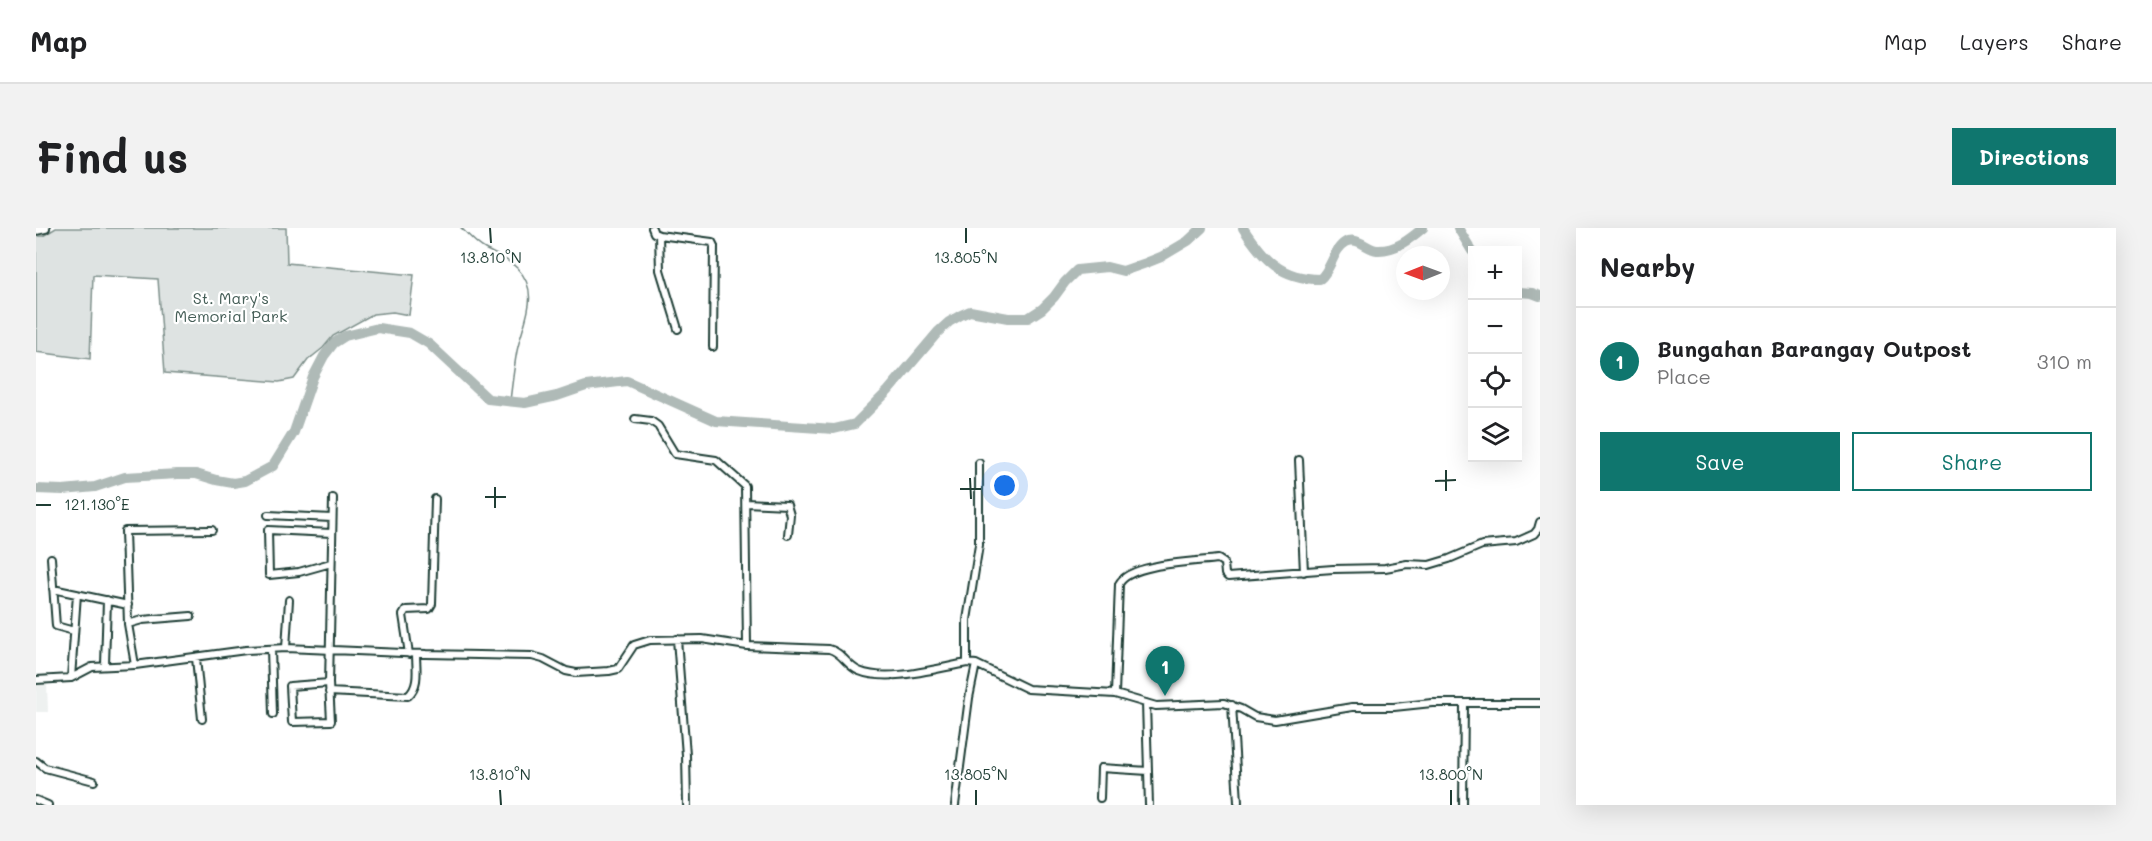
<!DOCTYPE html>
<meta charset="utf-8">
<style>
:root{--surface:#fff;--page:#f2f2f2;--text:#202124;--muted:#757577;--line:#e0e0e0;--accent:#0f766e}
body{margin:0;font-family:Mali,sans-serif;background:var(--page);color:var(--text)}
.controls{position:absolute;right:18px;top:18px;display:grid;overflow:hidden;border-radius:0px;box-shadow:0 6px 24px #0002}
.controls button{width:54px;height:54px;display:grid;place-items:center;padding:0;border:0;border-bottom:2px solid var(--line);background:var(--surface);color:var(--text);font:30px sans-serif}
.compass{position:absolute;left:1360px;top:18px;width:54px;height:54px;border-radius:50%;background:var(--surface);box-shadow:0 6px 24px #0002;rotate:269deg}
.you{position:absolute;left:969px;top:258px;width:21px;height:21px;margin:-15px;border:4px solid #fff;border-radius:50%;background:#1a73e8;box-shadow:0 0 0 9px #1a73e833}
.badge{display:grid;place-items:center;width:39px;height:39px;border-radius:50%;background:var(--accent);color:#fff;font-size:20px;font-weight:700}
.pin{position:absolute;translate:-50% -50px;filter:drop-shadow(0 2px 3px #0008)}
.pin::after{content:'';position:absolute;top:32px;width:21px;height:18px;background:inherit;clip-path:polygon(0 0,100% 0,50% 100%)}
.list{margin:0;padding:0;list-style:none}
h2{display:flex;justify-content:space-between;align-items:center;height:78px;margin:0;padding:0 24px;font-size:26px}
h2 small{font-size:20px;font-weight:400;color:var(--muted)}
.list li{display:grid;grid-template-columns:39px 1fr auto;gap:18px;align-items:center;box-sizing:border-box;height:108px;padding:0 24px;border-top:2px solid var(--line)}
.list b{display:block;font-size:22px;white-space:nowrap}
.list p{margin:0;font-size:20px;white-space:nowrap;color:var(--muted)}
.list em{font-size:20px;font-style:normal;color:var(--muted)}
.actions{display:flex;gap:12px;padding:18px 24px}
.actions a{flex:1;padding:14px 0;border:2px solid var(--accent);border-radius:0px;text-align:center;font-size:21px;color:var(--accent)}
.actions .main{background:var(--accent);color:#fff}
.icon{flex:none;width:33px;height:33px;fill:none;stroke:currentColor;stroke-width:2;stroke-linecap:round;stroke-linejoin:round}
.map{position:relative;flex:none;width:1504px;height:577px;overflow:hidden;border-radius:0px}
header{display:flex;align-items:center;gap:36px;box-sizing:border-box;height:84px;padding:0 30px;background:var(--surface);border-bottom:2px solid var(--line)}
header strong{font-size:28px}
nav{display:flex;gap:33px;margin-inline-start:auto;font-size:21px}
.intro{display:flex;align-items:center;justify-content:space-between;box-sizing:border-box;height:144px;padding:0 36px}
h1{margin:0;font-size:42px}
.button{padding:15px 27px;border-radius:0px;background:var(--accent);color:#fff;font-size:21px;font-weight:700}
main{display:flex;gap:36px;padding:0 36px}
aside{flex:1;background:var(--surface);border-radius:0px;box-shadow:0 6px 24px #0002}
.map>svg:first-child{display:block}
.built{fill:#eef1f0}
.green{fill:#dee3e2;stroke:#7e908b;stroke-width:1.5}
.lines{fill:none;stroke-linecap:round;stroke-linejoin:round}
.stream{stroke:#758883;stroke-width:1.5}
.river{stroke:#afbab7;stroke-width:10}
.minor-casing{stroke:#1f3d34;stroke-width:10}
.major-casing{stroke:#1f3d34;stroke-width:12}
.minor{stroke:#fff;stroke-width:6}
.major{stroke:#fff;stroke-width:8}
.ticks{fill:none;stroke:#1f3d34;stroke-width:2}
.labels{text-anchor:middle;stroke-width:4.5;stroke-linejoin:round;paint-order:stroke}
.park-label{font-size:16px;fill:#455e57;stroke:#fff}
.ticks-label{font-size:15px;text-anchor:middle;fill:#1f3d34;stroke:#fff;stroke-width:4.5;stroke-linejoin:round;paint-order:stroke}
</style>
<header>
<strong>Map</strong>
<nav><a>Map</a><a>Layers</a><a>Share</a></nav>
</header>
<div class="intro"><h1>Find us</h1><a class="button">Directions</a></div>
<main>
<div class="map">
<svg width="1504" height="577" viewBox="0 0 1504 577">
<rect width="100%" height="100%" fill="#fff"/>
<filter id="ink" filterUnits="userSpaceOnUse"><feTurbulence type="fractalNoise" baseFrequency=".0167" numOctaves="2"/><feDisplacementMap in="SourceGraphic" scale="12" xChannelSelector="R" yChannelSelector="G"/><feConvolveMatrix kernelMatrix="1 2 1 2 8 2 1 2 1" color-interpolation-filters="sRGB"/></filter>
<g filter="url(#ink)">
<path class="built" d="M0,455H11L12,484H0Z"/>
<path class="green" d="M20,0H250L251,35L378,47L373,87L357,84L337,86L297,108L287,120L272,132L258,151L243,154L129,145L122,51L57,47L54,131L0,124V8H7Z"/>
<g class="lines">
<path class="stream" d="M425,0C433,7 440,16 449,21C460,27 472,31 481,40C506,65 487,94 481,123C478,139 476,156 474,173"/>
<path class="river" d="M1207,0C1227,31 1245,51 1284,51C1296,41 1297,21 1310,14C1321,8 1331,21 1341,22C1359,23 1374,11 1387,0
M1422,0L1436,23
M1482,64L1496,65L1504,68
M0,261L27,262L59,259L89,249L142,246H160L180,252L197,255L209,253L237,238L258,204L277,149L288,128L298,115L309,108L342,100L374,105L393,116L452,171L489,175L521,168L550,158L591,153L680,193L798,201L819,196L852,163L902,104L913,94L925,87L934,83L972,90H992L1006,81L1018,69L1029,54L1041,42L1071,39L1087,43L1110,35L1125,29L1152,13L1166,0"/>
<g class="minor-casing">
<path id="minor" d="M616,0L618,5L623,7L676,14L678,18L677,119
M623,7L624,42L642,101
M599,191L615,193L622,198L639,226L680,232L709,258L711,418
M1263,232L1268,344
M710,275L751,277L754,287L752,307
M232,287L296,290
M15,330L20,398L38,403
M295,335L263,344L233,347L232,302L296,305
M17,361L92,377
M92,396L106,392L155,388
M641,411L650,527L651,577
M250,420L253,372
M235,421L237,486
M373,426L367,387L370,382L393,381L396,376L399,271
M160,430L166,491
M931,435V392L943,317V235
M69,437L71,372
M99,437L92,396L89,303L176,302
M35,450L41,366
M0,452L35,450L56,439L99,437L210,422L250,420L390,426L496,428L507,431L530,443L540,445L573,443L582,441L598,417L614,412L666,411L711,418L793,421C806,424 811,438 823,443C852,455 901,440 931,435L940,436L992,461L1079,466L1120,478L1188,475L1205,481L1219,489L1239,492L1316,479H1358L1396,475H1504
M293,455L297,270
M293,455L295,493L256,494L254,458Z
M293,464L372,468C384,458 380,440 380,426
M1079,466L1083,356C1094,335 1159,334 1182,331L1188,335L1189,346L1192,349L1297,341L1349,340L1371,336L1393,337L1413,331L1446,317L1480,314L1498,306L1502,301L1504,294
M1110,475L1113,577
M1196,477L1202,574
M0,533L9,540L58,553
M1064,570L1065,540L1112,543
M0,572L12,577
M919,577L933,470L940,436
M1427,577L1428,476"/>
</g>
<g class="major-casing">
<path id="major" d="M0,2L9,0"/>
</g>
<use href="#minor" class="minor"/>
<use href="#major" class="major"/>
</g>
</g>
<path class="ticks" d="M454,0L455,15M930,0V15M1410,242V263M934,250L935,271M1399,253L1420,252M459,259V280M924,261H945M449,269H470M0,277H15M464,562L465,577M940,562V577M1415,562V577"/>
<g class="labels">
<g class="park-label">
<text x="195" y="76">St. Mary's<tspan x="195" dy="18">Memorial Park</tspan></text>
</g>
</g>
<g class="ticks-label">
<text x="455" y="35">13.810°N</text>
<text x="930" y="35">13.805°N</text>
<text x="61" y="282">121.130°E</text>
<text x="464" y="552">13.810°N</text>
<text x="940" y="552">13.805°N</text>
<text x="1415" y="552">13.800°N</text>
</g>
</svg>
<div class="controls">
<button>+</button>
<button>−</button>
<button><svg class="icon" aria-label="locate" viewBox="0 0 24 24"><circle cx="12" cy="12" r="6"/><path d="M12 2v4M12 18v4M2 12h4M18 12h4"/></svg></button>
<button><svg class="icon" aria-label="layers" viewBox="0 0 24 24"><path d="M12 4l9 5-9 5-9-5zM3 14l9 5 9-5"/></svg></button>
</div>
<svg class="compass" viewBox="-18 -18 36 36"><path d="M0-13l5 13h-10z" fill="#e53935"/><path d="M0 13l5-13h-10z" fill="#757577"/></svg>
<div class="you"></div>
<div class="pin badge" style="left:1129px;top:468px">1</div>
</div>
<aside>
<h2>Nearby<small></small></h2>
<ul class="list">
<li><span class="badge">1</span><div><b>Bungahan Barangay Outpost</b><p>Place</p></div><em>310 m</em></li>
</ul>
<div class="actions"><a class="main">Save</a><a>Share</a></div>
</aside>
</main>
